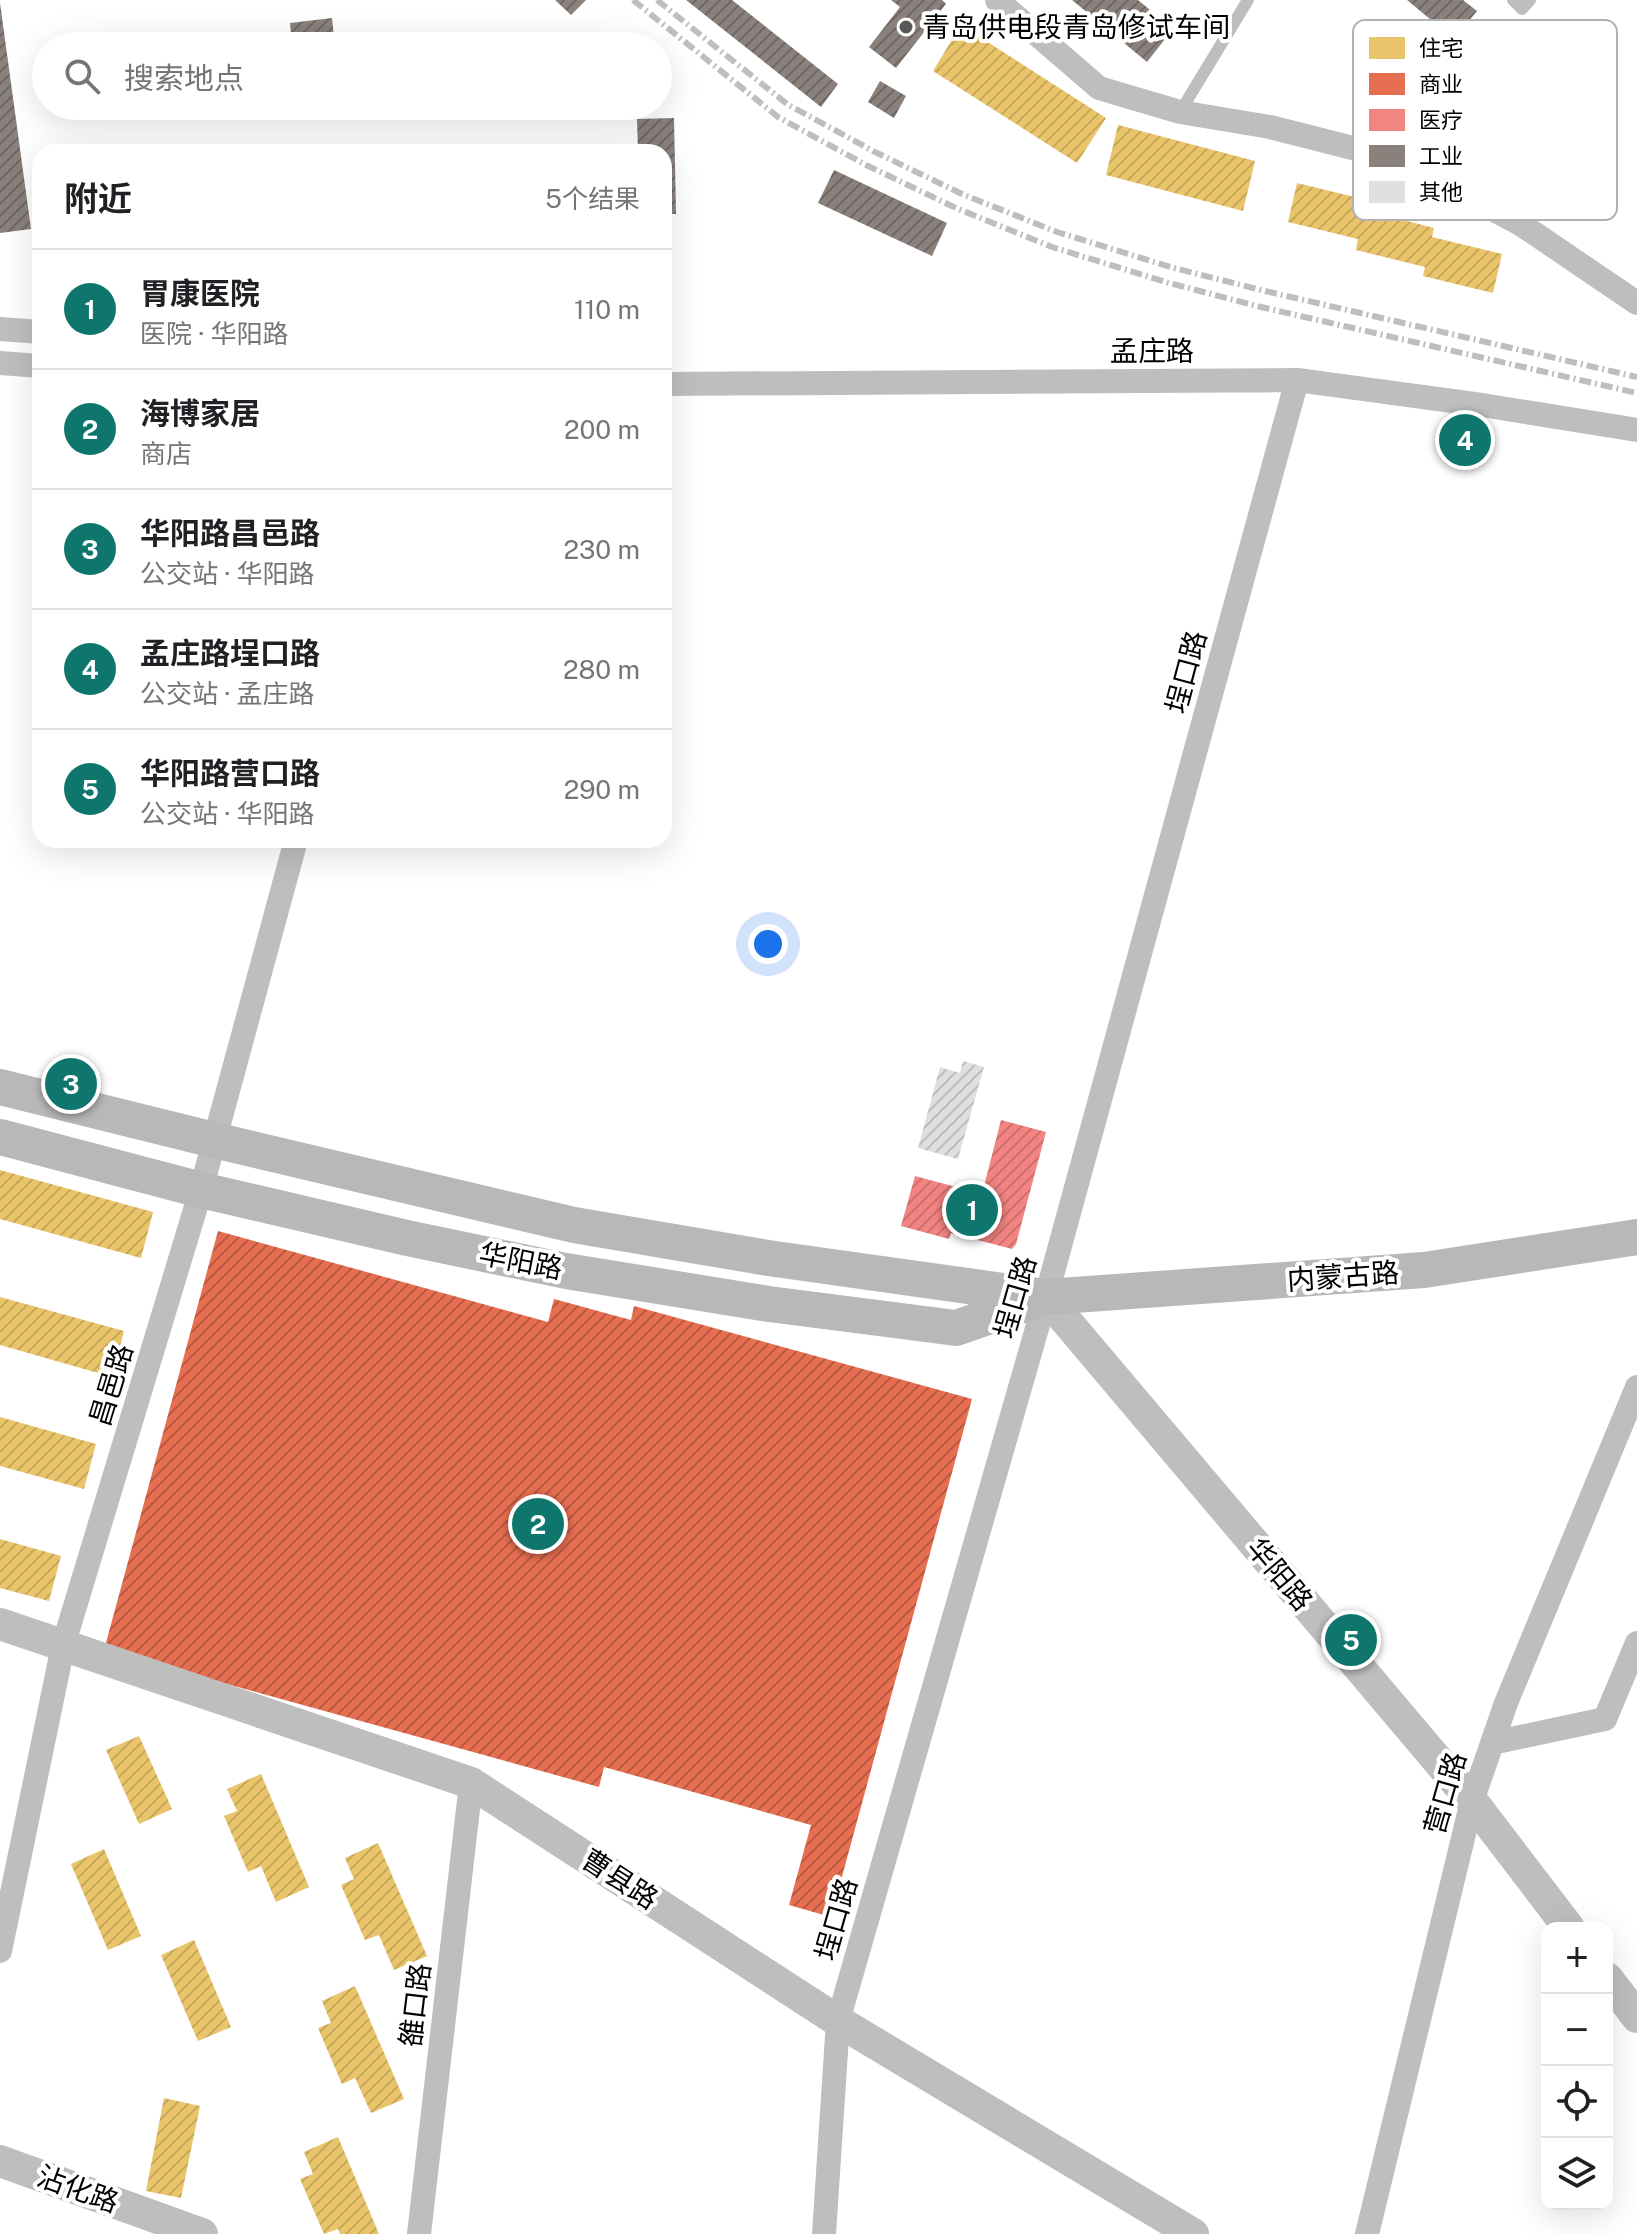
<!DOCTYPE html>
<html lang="zh">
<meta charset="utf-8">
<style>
:root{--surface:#fff;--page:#f2f2f2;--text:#202124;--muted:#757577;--line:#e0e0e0;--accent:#0f766e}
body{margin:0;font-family:"Public Sans","Noto Sans SC",sans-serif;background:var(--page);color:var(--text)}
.controls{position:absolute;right:24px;bottom:24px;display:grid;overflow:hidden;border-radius:16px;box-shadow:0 8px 32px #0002}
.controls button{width:72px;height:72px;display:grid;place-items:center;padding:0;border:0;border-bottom:2px solid var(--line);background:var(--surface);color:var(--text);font:40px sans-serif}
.you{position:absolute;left:768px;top:944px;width:28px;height:28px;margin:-20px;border:6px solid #fff;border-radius:50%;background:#1a73e8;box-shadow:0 0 0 12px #1a73e833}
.badge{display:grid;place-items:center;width:52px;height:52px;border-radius:50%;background:var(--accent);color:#fff;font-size:26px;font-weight:700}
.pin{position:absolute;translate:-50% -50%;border:4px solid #fff;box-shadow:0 2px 8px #0006}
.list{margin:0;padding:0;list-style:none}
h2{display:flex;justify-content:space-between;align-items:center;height:104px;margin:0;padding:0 32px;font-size:34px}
h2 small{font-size:26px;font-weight:400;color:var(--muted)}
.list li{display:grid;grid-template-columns:52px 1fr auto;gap:24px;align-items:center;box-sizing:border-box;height:120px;padding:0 32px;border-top:2px solid var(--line)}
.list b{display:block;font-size:30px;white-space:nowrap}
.list p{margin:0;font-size:26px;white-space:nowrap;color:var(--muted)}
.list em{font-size:26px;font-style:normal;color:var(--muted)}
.icon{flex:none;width:44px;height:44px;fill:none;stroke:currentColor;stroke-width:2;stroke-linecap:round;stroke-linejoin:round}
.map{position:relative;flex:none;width:1637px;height:2234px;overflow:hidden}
.search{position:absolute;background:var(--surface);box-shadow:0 8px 32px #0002;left:32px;top:32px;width:640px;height:88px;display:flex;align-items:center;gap:20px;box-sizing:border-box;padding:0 28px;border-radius:44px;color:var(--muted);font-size:30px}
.panel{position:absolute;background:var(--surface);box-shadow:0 8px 32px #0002;left:32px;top:144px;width:640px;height:704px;border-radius:24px}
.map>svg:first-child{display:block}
.homes{fill:url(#homes-hatch)}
.shops{fill:url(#shops-hatch)}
.health{fill:url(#health-hatch)}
.industry{fill:url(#industry-hatch)}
.building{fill:url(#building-hatch)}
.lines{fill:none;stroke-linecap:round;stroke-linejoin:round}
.service{stroke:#bebebe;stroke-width:12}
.minor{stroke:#bebebe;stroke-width:24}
.tertiary{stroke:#bebebe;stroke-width:32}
.secondary{stroke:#b8b8b8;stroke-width:36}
.rail{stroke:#bebebe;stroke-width:6;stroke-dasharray:12 4 2 4;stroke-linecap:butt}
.poi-dot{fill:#595959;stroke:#fff;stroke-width:3}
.labels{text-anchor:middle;stroke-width:8;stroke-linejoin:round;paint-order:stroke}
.poi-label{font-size:28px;fill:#000;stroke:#fff;text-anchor:start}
.street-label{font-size:28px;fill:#000;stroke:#fff}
.key{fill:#fff;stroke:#b2b2b2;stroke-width:2}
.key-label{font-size:22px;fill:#000}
</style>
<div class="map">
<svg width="1637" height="2234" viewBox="0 0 1637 2234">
<defs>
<pattern id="homes-hatch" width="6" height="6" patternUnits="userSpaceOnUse" patternTransform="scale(2)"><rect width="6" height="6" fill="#e9c46a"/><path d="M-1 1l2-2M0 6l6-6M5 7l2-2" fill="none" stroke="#c6a75a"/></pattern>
<pattern id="shops-hatch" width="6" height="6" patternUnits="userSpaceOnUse" patternTransform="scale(2)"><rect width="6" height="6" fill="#e76f51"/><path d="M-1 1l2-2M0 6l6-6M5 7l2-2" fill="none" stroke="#b95941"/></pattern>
<pattern id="health-hatch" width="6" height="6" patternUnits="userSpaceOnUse" patternTransform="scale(2)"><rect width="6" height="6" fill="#f28482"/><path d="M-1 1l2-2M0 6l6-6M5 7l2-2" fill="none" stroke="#ce706e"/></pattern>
<pattern id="industry-hatch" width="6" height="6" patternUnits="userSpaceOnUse" patternTransform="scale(2)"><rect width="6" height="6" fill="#8a817c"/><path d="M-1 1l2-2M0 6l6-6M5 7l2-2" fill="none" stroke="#6e6763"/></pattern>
<pattern id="building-hatch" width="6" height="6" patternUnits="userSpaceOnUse" patternTransform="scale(2)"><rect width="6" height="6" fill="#dfdfdf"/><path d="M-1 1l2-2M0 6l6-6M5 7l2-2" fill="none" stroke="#bebebe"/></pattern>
</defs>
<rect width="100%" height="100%" fill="#fff"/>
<path class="homes" d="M961,25L1106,118L1077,163L933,71Z
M1118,125L1255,161L1243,211L1106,175Z
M1297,183L1367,200L1365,210L1434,228L1432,237L1502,254L1493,293L1423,276L1425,267L1356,250L1358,239L1288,222Z
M0,1170L153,1212L141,1258L0,1219Z
M0,1297L124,1331L112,1377L0,1345Z
M0,1417L96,1444L84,1489L0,1466Z
M0,1539L61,1556L49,1601L0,1588Z
M139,1736L172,1809L139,1824L106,1750Z
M261,1774L309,1887L276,1902L261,1866L248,1872L224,1816L237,1811L227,1789Z
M378,1843L427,1956L394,1970L379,1935L365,1940L341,1885L354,1879L345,1858Z
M104,1849L141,1936L108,1950L71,1864Z
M194,1940L231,2027L198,2041L161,1955Z
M355,1986L404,2099L371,2113L355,2078L342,2084L318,2028L331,2023L322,2001Z
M164,2098L200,2106L181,2198L146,2191Z
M338,2137L379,2234H340L338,2229L324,2234L300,2179L313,2174L304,2152Z"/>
<path class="shops" d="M218,1231L548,1322L554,1299L631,1320L634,1306L972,1399L831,1917L789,1905L811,1825L604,1767L599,1787L104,1650Z"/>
<path class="health" d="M1001,1120L1046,1132L1016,1244L1012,1249L951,1233L949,1239L901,1226L915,1176L982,1194Z"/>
<path class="industry" d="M555,0H586L571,15Z
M686,0H732L838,84L821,107Z
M891,0H942L946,4L896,68L869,47L900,7Z
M1072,0H1138L1173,29L1147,62Z
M1407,0H1463L1477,11L1454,39Z
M0,3L31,229L0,233Z
M332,18L335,46H292L290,23Z
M880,81L906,96L894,118L868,102Z
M299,106H342L343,113L300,118Z
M674,118L676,214H664V152H638L637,119Z
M834,170L947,223L932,256L818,203Z"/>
<path class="building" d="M963,1061L984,1067L958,1159L918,1148L940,1067L960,1073Z"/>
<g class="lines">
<path class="service" d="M1513,0L1522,9L1530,0
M1180,112L1248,0"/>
<path class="minor" d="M997,0L1099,88L1180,112L1270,127L1400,160L1522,225L1637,303
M0,329L40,332
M0,363L40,366
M664,384L1297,380L1482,405L1637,430
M1492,1743L1605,1719L1637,1643
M0,1951L63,1646L201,1190L296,840
M419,2234L471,1783
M824,2234L838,2021L1046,1297L1297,380
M1367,2234L1472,1801L1506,1703L1637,1387"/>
<path class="tertiary" d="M1046,1297L1472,1801L1569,1928
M0,1624L471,1783L838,2021L1193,2234
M1607,1978L1637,2017
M0,2161L202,2234"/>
<path class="secondary" d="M0,1087L214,1140L574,1225L768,1258L1046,1297L1424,1270L1637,1237
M0,1137L201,1190L407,1238L566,1271L769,1304L956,1328L1037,1300"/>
<path class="rail" d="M633,0L778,117L866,165L956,208L1052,247L1169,283L1261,307L1637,393
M657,0L787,104L873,151L962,194L1057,232L1174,268L1265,291L1637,377"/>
</g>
<circle class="poi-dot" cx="906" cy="27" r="8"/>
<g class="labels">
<g class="poi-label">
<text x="922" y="37">青岛供电段青岛修试车间</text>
</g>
<g class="street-label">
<text x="1152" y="361">孟庄路</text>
<text transform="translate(1186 672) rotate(-75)" y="10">埕口路</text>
<text transform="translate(521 1261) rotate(11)" y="10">华阳路</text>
<text transform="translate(1343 1276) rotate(-4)" y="10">内蒙古路</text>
<text transform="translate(1015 1297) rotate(-74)" y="10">埕口路</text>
<text transform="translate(111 1385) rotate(-73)" y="10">昌邑路</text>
<text transform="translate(1280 1574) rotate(50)" y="10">华阳路</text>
<text transform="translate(1445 1793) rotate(-74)" y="10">营口路</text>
<text transform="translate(620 1879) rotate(33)" y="10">曹县路</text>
<text transform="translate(836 1919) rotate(-74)" y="10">埕口路</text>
<text transform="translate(415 2005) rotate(-83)" y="10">雒口路</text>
<text transform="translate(78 2189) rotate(20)" y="10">沾化路</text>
</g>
</g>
<rect x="1353" y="20" width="264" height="200" rx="12" class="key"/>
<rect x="1369" y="37" width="36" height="22" fill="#e9c46a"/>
<rect x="1369" y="73" width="36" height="22" fill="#e76f51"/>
<rect x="1369" y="109" width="36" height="22" fill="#f28482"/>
<rect x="1369" y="145" width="36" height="22" fill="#8a817c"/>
<rect x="1369" y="181" width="36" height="22" fill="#dfdfdf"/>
<g class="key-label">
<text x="1419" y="56">住宅</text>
<text x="1419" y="92">商业</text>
<text x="1419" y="128">医疗</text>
<text x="1419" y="164">工业</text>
<text x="1419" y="200">其他</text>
</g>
</svg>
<div class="controls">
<button>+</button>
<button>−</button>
<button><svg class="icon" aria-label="locate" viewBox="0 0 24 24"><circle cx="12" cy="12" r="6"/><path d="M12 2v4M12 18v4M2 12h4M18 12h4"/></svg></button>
<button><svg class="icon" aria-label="layers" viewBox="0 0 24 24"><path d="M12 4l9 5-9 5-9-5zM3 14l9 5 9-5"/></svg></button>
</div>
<div class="you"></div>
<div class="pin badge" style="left:972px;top:1210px">1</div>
<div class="pin badge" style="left:538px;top:1524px">2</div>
<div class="pin badge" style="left:71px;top:1084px">3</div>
<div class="pin badge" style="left:1465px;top:440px">4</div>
<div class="pin badge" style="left:1351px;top:1640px">5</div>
<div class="search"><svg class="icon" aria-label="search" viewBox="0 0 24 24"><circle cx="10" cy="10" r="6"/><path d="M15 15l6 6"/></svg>搜索地点</div>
<section class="panel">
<h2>附近<small>5个结果</small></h2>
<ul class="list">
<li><span class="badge">1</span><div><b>胃康医院</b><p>医院 · 华阳路</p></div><em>110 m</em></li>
<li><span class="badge">2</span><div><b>海博家居</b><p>商店</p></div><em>200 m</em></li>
<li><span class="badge">3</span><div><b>华阳路昌邑路</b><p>公交站 · 华阳路</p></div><em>230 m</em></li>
<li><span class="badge">4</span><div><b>孟庄路埕口路</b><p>公交站 · 孟庄路</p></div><em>280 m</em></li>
<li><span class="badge">5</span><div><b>华阳路营口路</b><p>公交站 · 华阳路</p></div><em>290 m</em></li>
</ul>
</section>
</div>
